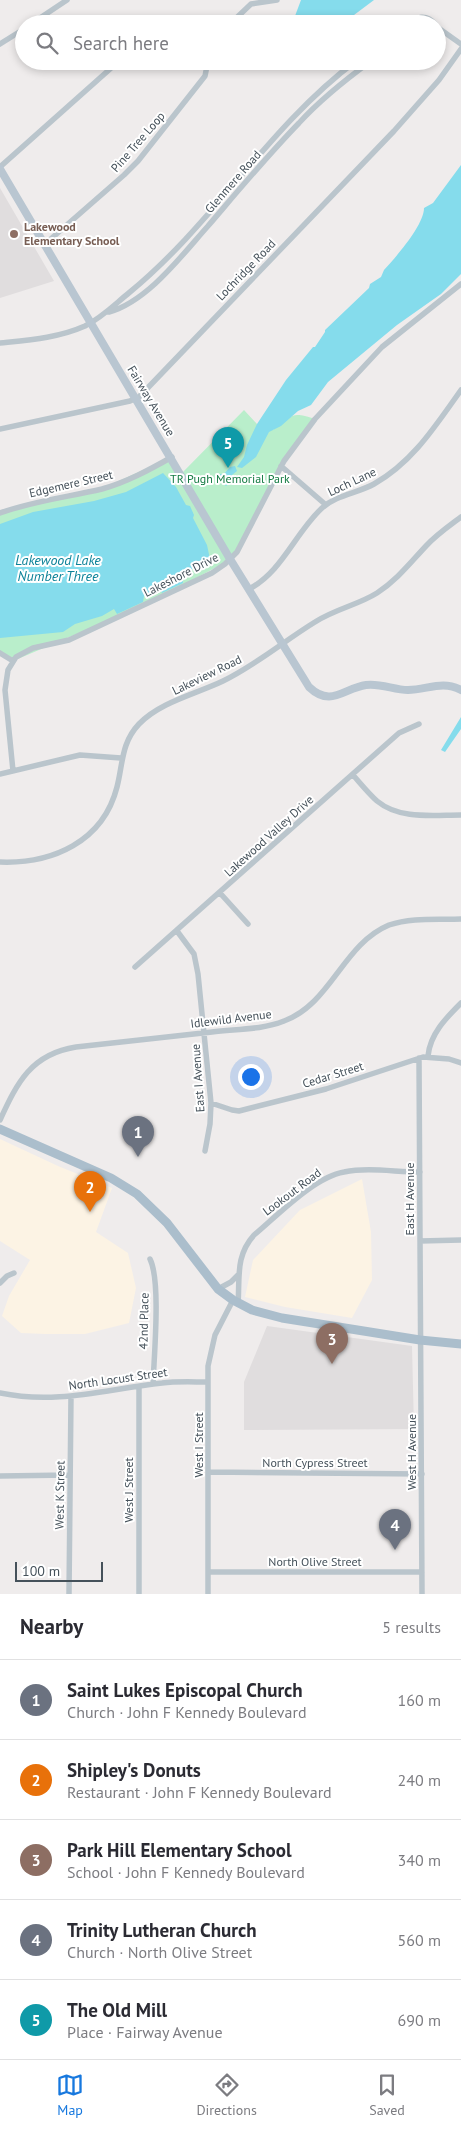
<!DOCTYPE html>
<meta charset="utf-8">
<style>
:root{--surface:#fff;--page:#f7f7f7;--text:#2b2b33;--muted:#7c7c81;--line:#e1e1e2;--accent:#1778de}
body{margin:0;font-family:"PT Sans",sans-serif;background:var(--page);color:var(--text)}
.scale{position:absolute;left:15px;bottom:12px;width:88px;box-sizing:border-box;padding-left:5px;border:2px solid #45515a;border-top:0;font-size:14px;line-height:18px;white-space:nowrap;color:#45515a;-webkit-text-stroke:4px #fff;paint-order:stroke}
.you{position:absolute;left:250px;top:1076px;width:18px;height:18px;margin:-12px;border:4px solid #fff;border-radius:50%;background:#1a73e8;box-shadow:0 0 0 8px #1a73e833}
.badge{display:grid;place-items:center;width:32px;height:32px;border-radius:50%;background:var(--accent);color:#fff;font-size:16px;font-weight:700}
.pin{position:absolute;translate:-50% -41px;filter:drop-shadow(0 1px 2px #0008)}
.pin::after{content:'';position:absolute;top:26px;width:18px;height:15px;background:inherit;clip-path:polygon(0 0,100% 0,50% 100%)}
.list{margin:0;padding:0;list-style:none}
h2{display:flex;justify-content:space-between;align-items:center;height:65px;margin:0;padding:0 20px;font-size:21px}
h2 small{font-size:16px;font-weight:400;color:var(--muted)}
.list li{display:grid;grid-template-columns:32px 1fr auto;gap:15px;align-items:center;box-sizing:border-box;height:80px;padding:0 20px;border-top:1px solid var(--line)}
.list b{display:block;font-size:19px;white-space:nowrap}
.list p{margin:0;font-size:16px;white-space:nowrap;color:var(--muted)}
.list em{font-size:16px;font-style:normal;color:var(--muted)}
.icon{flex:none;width:28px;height:28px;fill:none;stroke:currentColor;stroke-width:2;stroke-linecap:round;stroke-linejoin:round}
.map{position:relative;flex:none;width:461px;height:1594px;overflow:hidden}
.search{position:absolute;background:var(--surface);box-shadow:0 2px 8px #0003;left:15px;right:15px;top:15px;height:55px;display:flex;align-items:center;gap:12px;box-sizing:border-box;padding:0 18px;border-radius:28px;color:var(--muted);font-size:19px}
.sheet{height:465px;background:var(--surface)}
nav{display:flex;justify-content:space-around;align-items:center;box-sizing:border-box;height:70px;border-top:1px solid var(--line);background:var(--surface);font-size:14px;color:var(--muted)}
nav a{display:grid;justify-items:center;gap:2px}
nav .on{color:var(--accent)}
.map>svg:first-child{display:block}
.commercial{fill:#fcf3e4}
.education{fill:#e0ddde}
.green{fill:#b9eecb}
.water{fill:#85dcec}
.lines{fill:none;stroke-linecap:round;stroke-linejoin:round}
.street{stroke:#bac5cc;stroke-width:5.5}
.secondary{stroke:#b9c6d1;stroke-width:8}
.primary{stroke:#abbecc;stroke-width:9}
.education-dot{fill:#8d6e63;stroke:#fff;stroke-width:2}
.labels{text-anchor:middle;stroke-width:4;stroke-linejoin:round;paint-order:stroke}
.street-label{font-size:12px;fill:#45515a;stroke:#fff}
.education-label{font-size:12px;font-weight:bold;fill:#785e54;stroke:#fff;text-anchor:start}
.park-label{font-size:12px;fill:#157b43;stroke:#fff}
.water-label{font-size:14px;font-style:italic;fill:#0c8298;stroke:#fff}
</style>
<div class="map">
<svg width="461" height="1594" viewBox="0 0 461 1594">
<rect width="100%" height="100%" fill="#efecec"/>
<path class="commercial" d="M0,1139L58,1166L112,1188L96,1232L128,1253L136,1288L129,1323L85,1334H45L21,1333L2,1316L9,1296L30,1260L0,1241Z
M362,1179L371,1232L372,1280L352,1318L285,1307L245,1297L253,1260L300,1210Z"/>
<path class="education" d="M0,188L54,281L0,298Z
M267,1326L412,1346L414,1429L244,1430V1382Z"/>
<path class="green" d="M244,410L257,424L273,430C293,415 291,411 315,419L291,450L230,560L147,604L13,661L0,653V513L101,489L172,457L182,473Z"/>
<path class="water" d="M301,0H374L342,24H292Z
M461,165V274L441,294L397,325L328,382L311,405L298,411L281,426L269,432L256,457L242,468L237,467L244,457L247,445L257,424L286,380L313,347H315L325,332V330L369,288L370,284L381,277L384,270C396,257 424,225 424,208L433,203Z
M235,466L237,471L232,475L231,482L226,486L221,482L220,474H224L230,467Z
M163,473L176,487L186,505L190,506L194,515L193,518L207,545L210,559L182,575L183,583L162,593L158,587L144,596L143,602L117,614L114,609L102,616L75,624L63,632L0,638V524L33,512L94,501L126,492Z
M461,717V729L445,752L441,750Z"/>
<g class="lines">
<path class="street" d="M31,24L67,0
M230,24L251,4L277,0
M407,24C417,17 426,13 435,24
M437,27L461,44
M0,44L24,29
M0,167L119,61
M45,244L124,175L138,161L205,76L208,61
M109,312C148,301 182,255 208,226C238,191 267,156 299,123C320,100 345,80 371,61
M0,343C29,340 58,338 85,326C103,317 115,304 130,292C214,223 269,126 356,61
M0,429L130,401L139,397L394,131L439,80L461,49
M281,466L326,505
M0,513C33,501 68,497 102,489C127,482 149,470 172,457
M249,589C282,572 295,533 322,508C336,495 358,493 374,484C413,462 436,425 461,390
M0,653L13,661
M13,771L5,690L8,670L16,657L33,648L69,640L212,573L225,564L237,552L284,461L315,419L382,347L461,284
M0,774L80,755L121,758
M353,775C361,784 368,793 377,801C400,820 433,815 461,815
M0,862C52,864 103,842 117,787C123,764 121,743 139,724C160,702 196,694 223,681C256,665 284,641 315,622C335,609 358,605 377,593C397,580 410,563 426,546C436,535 449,526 461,517
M220,893L248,924
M177,931L194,954L198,974L211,1103L210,1124L205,1151
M135,967L399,733L419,724
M428,1056C430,1034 446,1018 461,1003
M419,1058L422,1594
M211,1103L232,1110L239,1111L326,1089L423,1057L449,1059L461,1063
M0,1120C17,1083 31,1054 76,1047C121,1042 167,1037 212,1032C235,1029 262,1030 284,1021C331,1004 343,944 389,925C412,917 438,920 461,919
M420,1241L461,1240
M150,1259C161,1281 154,1356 153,1384
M0,1283L7,1276L14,1273
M218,1289L231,1282L238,1275
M238,1304C240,1278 235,1256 254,1235C277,1216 314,1177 344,1172C368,1167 395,1172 420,1172
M0,1393C57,1405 106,1389 162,1383C177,1381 193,1382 208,1382
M209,1472L422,1474
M0,1476L70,1475
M208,1572H422
M69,1594L71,1396
M139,1594V1387
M208,1594V1366L215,1335L233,1300"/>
<path class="secondary" d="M0,169L230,559L309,687C331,708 344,688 366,685C381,683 394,690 408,690C427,690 442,680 461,690"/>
<path class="primary" d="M0,1129L111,1178L137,1194L167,1223L218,1289L233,1300L252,1310L282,1318L420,1340L461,1344"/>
</g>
<circle class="education-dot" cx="14" cy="234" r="5"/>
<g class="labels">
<g class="street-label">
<text transform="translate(138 142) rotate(-49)" y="4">Pine Tree Loop</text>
<text transform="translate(233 182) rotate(-49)" y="4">Glenmere Road</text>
<text transform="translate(246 270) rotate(-46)" y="4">Lochridge Road</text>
<text transform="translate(151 401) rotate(59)" y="4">Fairway Avenue</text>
<text transform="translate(352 482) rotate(-25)" y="4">Loch Lane</text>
<text transform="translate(71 484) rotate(-13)" y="4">Edgemere Street</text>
<text transform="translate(181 575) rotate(-27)" y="4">Lakeshore Drive</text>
<text transform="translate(207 675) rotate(-26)" y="4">Lakeview Road</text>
<text transform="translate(269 836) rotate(-42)" y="4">Lakewood Valley Drive</text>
<text transform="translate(231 1019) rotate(-7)" y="4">Idlewild Avenue</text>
<text transform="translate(333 1075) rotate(-17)" y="4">Cedar Street</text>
<text transform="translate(198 1078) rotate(-94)" y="4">East I Avenue</text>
<text transform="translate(292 1192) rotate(-37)" y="4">Lookout Road</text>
<text transform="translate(410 1199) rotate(-90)" y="4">East H Avenue</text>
<text transform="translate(144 1321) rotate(-89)" y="4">42nd Place</text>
<text transform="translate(118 1379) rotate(-8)" y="4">North Locust Street</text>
<text transform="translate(199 1445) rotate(-90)" y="4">West I Street</text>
<text transform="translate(412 1452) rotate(-90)" y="4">West H Avenue</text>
<text x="315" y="1467">North Cypress Street</text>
<text transform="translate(129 1490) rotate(-90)" y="4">West J Street</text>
<text transform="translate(60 1495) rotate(-89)" y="4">West K Street</text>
<text x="315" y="1566">North Olive Street</text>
</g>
<g class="education-label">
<text x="24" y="231">Lakewood<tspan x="24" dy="14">Elementary School</tspan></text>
</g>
<g class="park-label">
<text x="230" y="483">TR Pugh Memorial Park</text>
</g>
<g class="water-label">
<text x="58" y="565">Lakewood Lake<tspan x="58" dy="16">Number Three</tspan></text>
</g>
</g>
</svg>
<div class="scale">100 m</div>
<div class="you"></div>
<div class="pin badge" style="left:138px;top:1157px;background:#6b7280">1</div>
<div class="pin badge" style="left:90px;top:1212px;background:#e8710a">2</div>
<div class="pin badge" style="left:332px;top:1364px;background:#8d6e63">3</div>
<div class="pin badge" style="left:395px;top:1550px;background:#6b7280">4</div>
<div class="pin badge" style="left:228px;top:468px;background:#0f9aa8">5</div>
<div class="search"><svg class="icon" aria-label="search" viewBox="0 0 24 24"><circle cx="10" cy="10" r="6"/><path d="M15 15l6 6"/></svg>Search here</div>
</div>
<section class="sheet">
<h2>Nearby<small>5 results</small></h2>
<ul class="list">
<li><span class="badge" style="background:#6b7280">1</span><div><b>Saint Lukes Episcopal Church</b><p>Church · John F Kennedy Boulevard</p></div><em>160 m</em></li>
<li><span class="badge" style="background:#e8710a">2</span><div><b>Shipley's Donuts</b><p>Restaurant · John F Kennedy Boulevard</p></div><em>240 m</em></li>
<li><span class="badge" style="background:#8d6e63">3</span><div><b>Park Hill Elementary School</b><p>School · John F Kennedy Boulevard</p></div><em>340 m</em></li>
<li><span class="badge" style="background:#6b7280">4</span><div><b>Trinity Lutheran Church</b><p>Church · North Olive Street</p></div><em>560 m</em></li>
<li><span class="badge" style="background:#0f9aa8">5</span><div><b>The Old Mill</b><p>Place · Fairway Avenue</p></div><em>690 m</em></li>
</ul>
</section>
<nav>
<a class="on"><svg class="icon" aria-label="map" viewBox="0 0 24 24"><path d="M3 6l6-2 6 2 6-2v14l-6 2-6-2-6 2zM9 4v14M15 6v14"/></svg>Map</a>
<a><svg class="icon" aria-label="directions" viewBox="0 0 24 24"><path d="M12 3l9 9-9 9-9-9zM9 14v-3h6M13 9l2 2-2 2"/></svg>Directions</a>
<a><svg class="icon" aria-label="saved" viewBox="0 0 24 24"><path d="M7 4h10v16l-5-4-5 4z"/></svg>Saved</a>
</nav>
